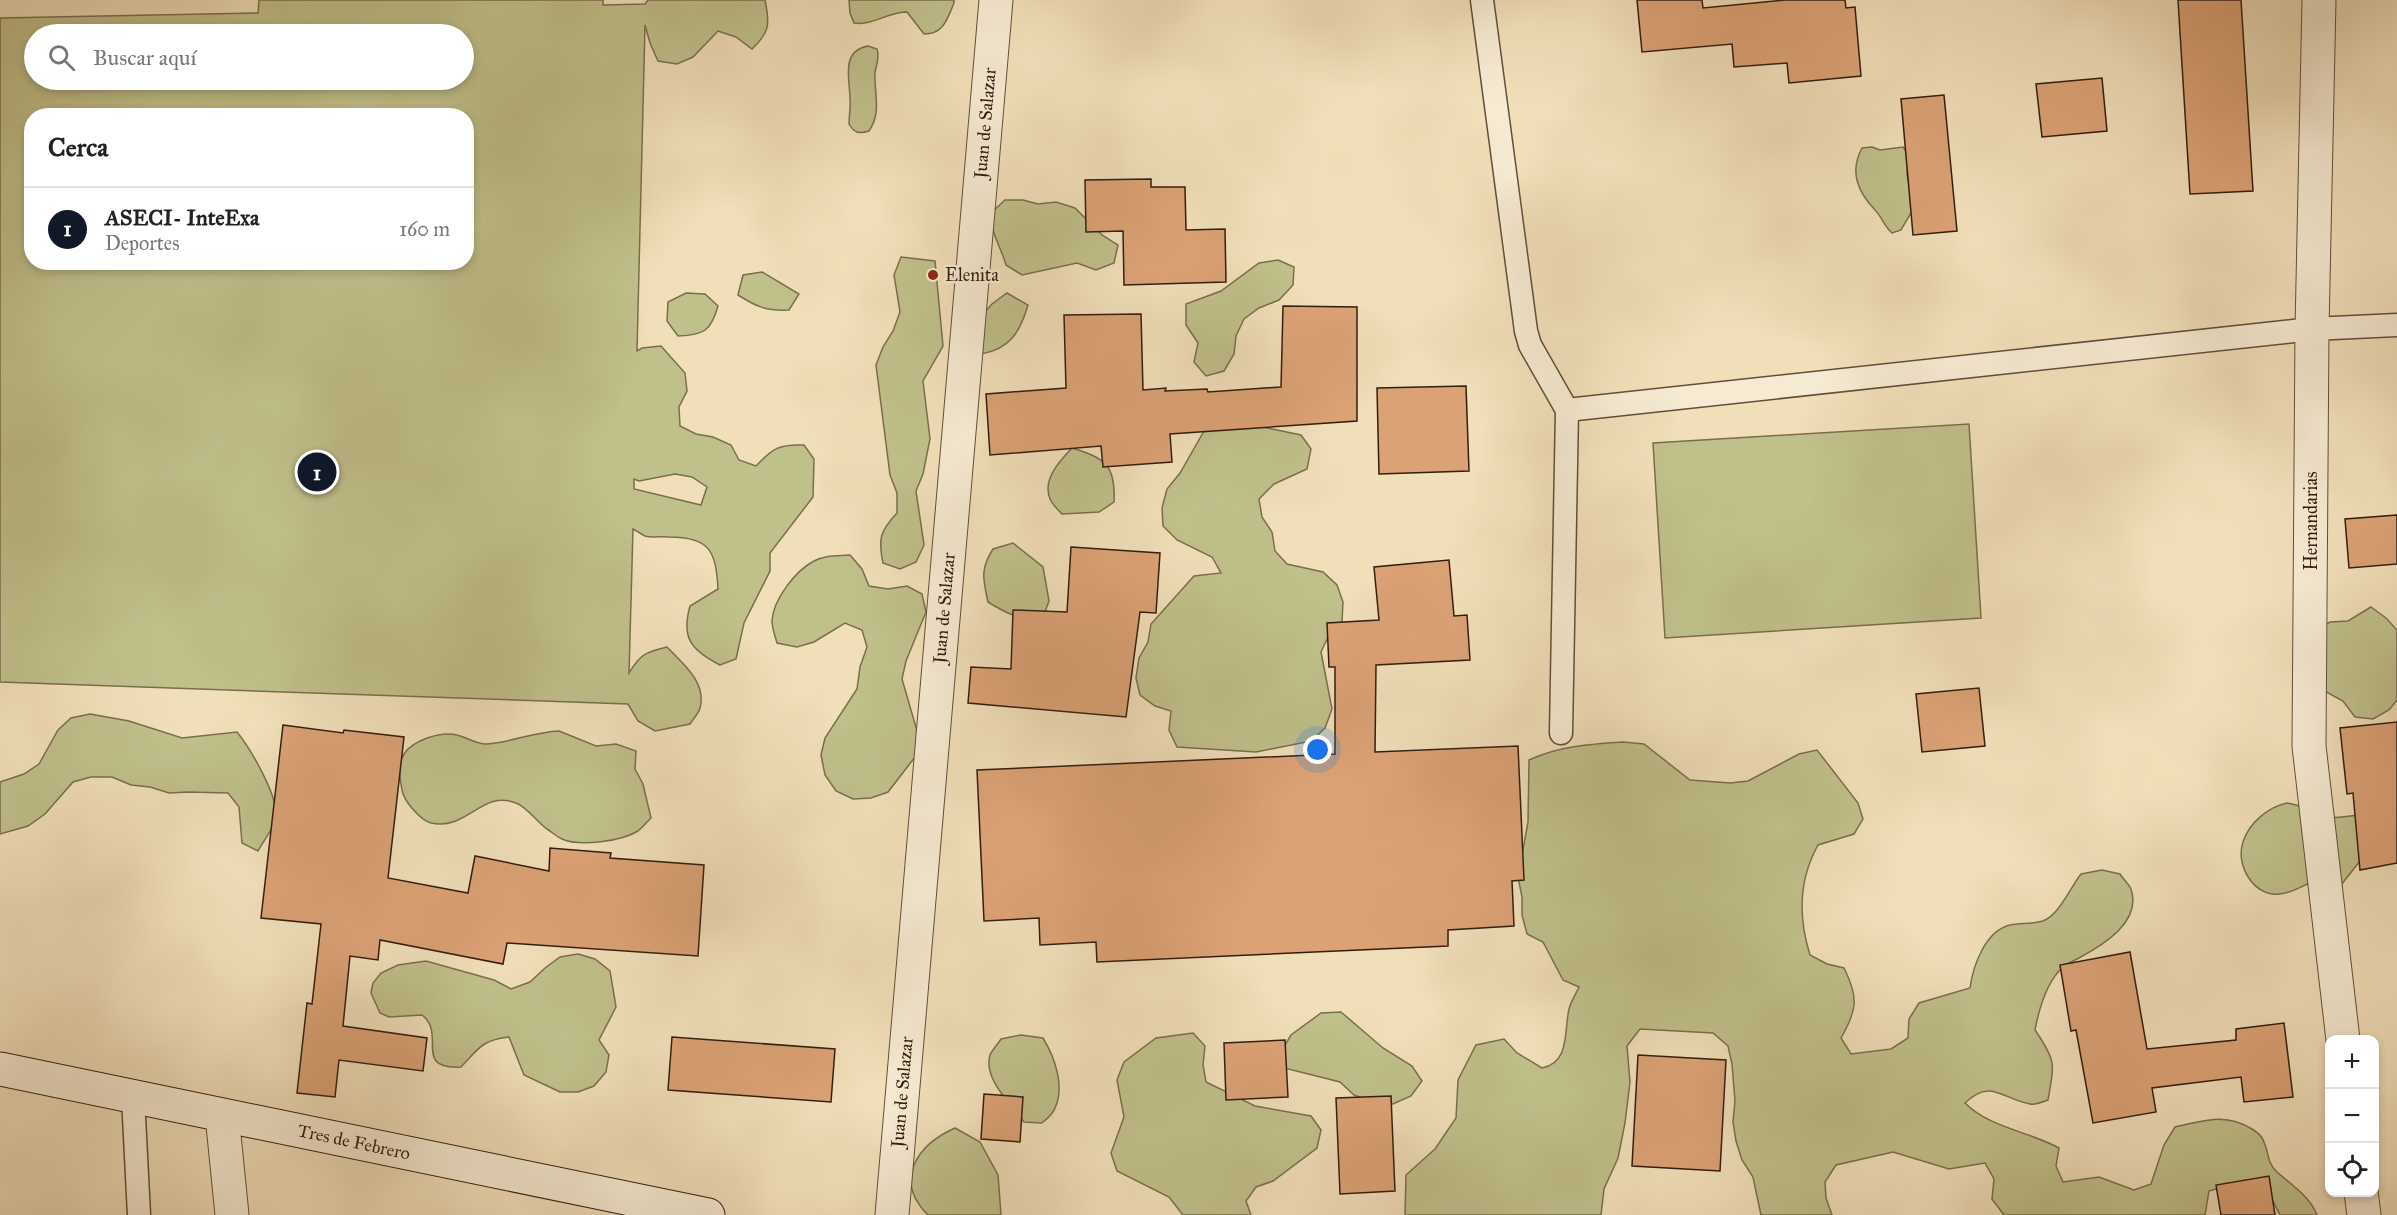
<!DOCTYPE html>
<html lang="es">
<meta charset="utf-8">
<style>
:root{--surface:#fff;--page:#f2f2f2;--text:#222;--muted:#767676;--line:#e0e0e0;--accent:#111827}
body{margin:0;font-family:"IM FELL Great Primer",serif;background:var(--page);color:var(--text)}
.controls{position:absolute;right:18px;bottom:18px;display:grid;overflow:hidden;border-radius:12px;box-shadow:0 3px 9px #0003}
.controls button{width:54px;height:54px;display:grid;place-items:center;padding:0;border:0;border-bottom:2px solid var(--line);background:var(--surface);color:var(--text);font:30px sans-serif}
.you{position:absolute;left:1318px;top:750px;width:21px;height:21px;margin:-15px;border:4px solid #fff;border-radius:50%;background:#1a73e8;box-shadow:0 0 0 9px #1a73e833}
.badge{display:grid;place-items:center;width:39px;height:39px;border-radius:50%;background:var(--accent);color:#fff;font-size:20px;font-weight:700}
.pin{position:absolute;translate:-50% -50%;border:3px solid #fff;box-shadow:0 2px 6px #0006}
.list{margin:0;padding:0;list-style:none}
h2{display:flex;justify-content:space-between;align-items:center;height:78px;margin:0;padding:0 24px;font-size:26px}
h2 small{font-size:20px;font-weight:400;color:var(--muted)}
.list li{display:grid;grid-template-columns:39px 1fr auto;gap:18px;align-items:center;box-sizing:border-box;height:84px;padding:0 24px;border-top:2px solid var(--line)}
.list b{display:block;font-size:22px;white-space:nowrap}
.list p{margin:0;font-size:20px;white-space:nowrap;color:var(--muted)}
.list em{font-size:20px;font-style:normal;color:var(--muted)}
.icon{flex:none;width:33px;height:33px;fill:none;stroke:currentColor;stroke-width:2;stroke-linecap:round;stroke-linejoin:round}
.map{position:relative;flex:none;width:2397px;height:1215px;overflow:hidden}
.search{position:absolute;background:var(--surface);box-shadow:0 3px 9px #0003;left:24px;top:24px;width:450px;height:66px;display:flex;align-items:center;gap:15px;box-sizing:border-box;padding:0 21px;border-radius:33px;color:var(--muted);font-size:22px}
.panel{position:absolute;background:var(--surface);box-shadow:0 3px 9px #0003;left:24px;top:108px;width:450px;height:162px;border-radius:24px}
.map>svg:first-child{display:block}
.green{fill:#c0c08b;stroke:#7a6e4d;stroke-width:1.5;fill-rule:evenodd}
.building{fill:#dba276;stroke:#331d0f;stroke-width:1.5}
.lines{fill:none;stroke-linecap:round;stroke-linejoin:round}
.lane-casing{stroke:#624e3a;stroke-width:25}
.street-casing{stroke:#624e3a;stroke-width:35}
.secondary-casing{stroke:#331d0f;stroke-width:35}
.lane{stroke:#f6ead2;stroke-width:22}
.street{stroke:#f6ead2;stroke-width:33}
.secondary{stroke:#f6ead2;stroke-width:33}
.poi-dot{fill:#8f2418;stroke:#f6ead2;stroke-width:2}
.labels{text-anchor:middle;stroke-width:4.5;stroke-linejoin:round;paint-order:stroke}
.street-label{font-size:18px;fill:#331d0f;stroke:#f6ead2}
.poi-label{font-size:18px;fill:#331d0f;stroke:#f6ead2;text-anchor:start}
</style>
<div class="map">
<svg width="2397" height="1215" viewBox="0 0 2397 1215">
<rect width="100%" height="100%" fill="#f1dfb9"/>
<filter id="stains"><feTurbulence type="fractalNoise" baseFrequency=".00333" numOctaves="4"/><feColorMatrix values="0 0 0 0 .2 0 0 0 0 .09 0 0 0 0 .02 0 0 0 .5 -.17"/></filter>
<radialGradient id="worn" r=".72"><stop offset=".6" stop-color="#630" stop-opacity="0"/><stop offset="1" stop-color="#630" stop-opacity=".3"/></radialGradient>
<path class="green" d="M259,0H603V5L645,4L648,0H765C770,24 770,32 752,49L736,37L718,31L693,57L677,64L658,61L650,43L645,25L637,351L642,348L661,346L685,373L687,391L679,407L680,426L696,434L713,437L731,445L739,460L756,466C773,448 779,444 804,445L814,459L813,497L770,553V571L744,623L736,659L720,665C691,650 681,638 690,606L718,589C716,550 709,537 669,537C662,536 652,538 645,536C641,534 637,531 633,529L629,673C640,655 645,652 667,647C682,663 707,682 700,708C699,713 693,719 690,724L655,731L638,721L628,704L0,682V18L258,13ZM464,34V80H34V34ZM32,116H466V262H32ZM675,474L692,477L707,487L701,505L634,489V479L639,481Z
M849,0H954V3C947,19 944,34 924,34L907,12C887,12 873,26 854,23L850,13Z
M868,46L877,49C880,58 876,65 875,73C874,94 882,112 869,131C859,134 854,133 849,124C849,115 851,107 850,99C850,80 840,51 868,46Z
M1872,147L1880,150L1903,147L1909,155L1907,174L1913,204L1911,213L1901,230L1892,233C1884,226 1882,217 1875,210C1858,192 1849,172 1862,148Z
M1005,200H1023L1038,204L1056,202L1075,208L1102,235L1118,245L1114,263L1096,270L1077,263L1022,275L1006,265C1000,244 991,235 991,213Z
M901,257L935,261L943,346L923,381L930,439L923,474L916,491L924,545L916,562L900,569L883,563C878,539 880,531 897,513V493L890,475L876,365L883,347L893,331L900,312L894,275Z
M1278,260L1294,267L1293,285L1279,300L1259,308L1244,319L1236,336L1234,354L1224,371L1206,376L1194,362L1198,343L1186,325V304L1221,291L1259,263Z
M762,272L799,294L789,310C766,311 757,307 738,295L743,275Z
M686,293L705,294L718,306C711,331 704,335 678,336L667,321L668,302Z
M1007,293L1028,305C1020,332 1010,349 981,354L977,321L992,304Z
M1208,424L1263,427L1301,435L1311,449L1307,469L1274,484L1259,499L1262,517L1272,532L1275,551L1287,564L1323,572L1337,585L1343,602L1342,622L1329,635L1321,652L1332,709L1325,728L1311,741L1256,752L1177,747L1169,730L1171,711L1155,706L1140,695L1136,678L1139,658L1148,642L1151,624L1194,576L1221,573L1212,557L1177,540L1163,526L1162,508L1167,489L1180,473Z
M1969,424L1981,618L1665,638L1653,443Z
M1072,448C1105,458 1116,465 1114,502L1099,512L1062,514C1058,510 1052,504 1050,499C1042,479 1060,461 1072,448Z
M1013,543L1043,567L1049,601L1043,617C1019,620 1009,615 988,602C983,579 980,569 993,549Z
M850,555L862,569L869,586L888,589L907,586L922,594L926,612L906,661L902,679L922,748L888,792L871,798L853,799L836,791L825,775L821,755L825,738L857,689L860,667L867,647L862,630L845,623L814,642L797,647L777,643C775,636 772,628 772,621C773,600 795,571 814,561C824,555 838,556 850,555Z
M2371,607L2386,618L2397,630V700L2389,710L2373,719L2355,717L2343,701L2310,683L2313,632L2330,622L2348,621Z
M90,714L129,721L182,738L237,732C250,748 279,797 276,818C275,826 262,843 258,851L242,843L239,807L228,793L189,792L169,793L150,787L131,785L112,777H91L73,782L45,814L28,826L0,834V782L24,774L39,764L58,730L71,718Z
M559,731L596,746L616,744L636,751L635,769L643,784L651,818C647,822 642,828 638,831C622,841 580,847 562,839C557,837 552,832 547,829C537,822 527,807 516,803C482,789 468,831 431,823C420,820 404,801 402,790C400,779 397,765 404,754C413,740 441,731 457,735C466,737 478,745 487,744C512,742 534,732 559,731Z
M1623,742L1644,744L1690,780L1730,783L1748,781L1799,754L1817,750L1858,803L1863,819L1854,834L1818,845C1798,881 1798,917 1810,955L1827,964L1844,968C1859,998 1857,1010 1841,1038L1851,1054L1891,1049L1908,1038L1909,1019L1919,1003L1970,988C1973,966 1985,931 2010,925C2020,923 2033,924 2043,921C2060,914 2070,888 2081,874L2102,870L2120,874C2123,879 2129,884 2131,889C2142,922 2103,945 2079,958C2074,961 2067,963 2063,967C2046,982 2039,1009 2035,1030C2057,1062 2054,1064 2048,1100C2043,1102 2035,1105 2030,1104C2002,1099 1991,1078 1965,1103C1990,1128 2028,1131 2059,1148L2056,1166L2063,1182L2099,1177L2134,1190L2151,1184L2164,1145L2175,1127C2204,1121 2224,1112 2252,1129C2257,1132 2262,1136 2264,1142C2269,1153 2267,1162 2276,1171C2291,1185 2310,1196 2317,1215H2280L2274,1203L2266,1197L2227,1186L2209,1191L2205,1215H2004L1992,1199L1994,1179L1985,1163L1949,1169L1893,1152L1836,1165L1825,1182L1826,1198L1832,1215H1761L1753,1177L1742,1160L1736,1141L1733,1122L1735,1101L1732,1064L1728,1046L1713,1033L1640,1029L1627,1046L1630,1082L1625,1123L1618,1158L1604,1189L1601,1215H1405L1406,1175L1435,1149L1456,1118L1458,1080L1476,1045L1504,1039L1517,1053L1542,1068C1570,1063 1564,1031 1569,1009C1571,1001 1576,994 1579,987L1563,980L1543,942L1527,934L1522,915V897L1518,877L1528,822L1529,760C1559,746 1591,744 1623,742Z
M2287,803C2300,804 2314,814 2329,817C2340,819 2352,814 2364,816V856L2341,885L2323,877C2308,882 2295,893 2279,894C2254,897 2235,865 2243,842C2249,823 2268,807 2287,803Z
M578,954L595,959L610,971L616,1007L599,1040L609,1055L606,1072L594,1086L578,1092H560L524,1075L509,1037C482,1040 479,1048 461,1067C412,1070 447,1034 422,1015L389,1017L380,1013L371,993L373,983L381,973L398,965L426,961L494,980L511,989L530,982L545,968L560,957Z
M1341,1012L1383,1048L1412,1066L1422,1081L1411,1096L1393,1104L1374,1102L1354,1095L1340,1082L1284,1068L1282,1050L1291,1035L1321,1013Z
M1193,1033L1205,1046L1203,1065L1206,1082L1255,1106L1311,1116L1321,1130L1317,1148L1273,1181L1256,1187L1246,1201L1251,1215H1183L1169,1197L1117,1171L1111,1153L1124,1117L1117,1080L1124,1062L1156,1038Z
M1021,1035L1043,1038C1055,1058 1065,1086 1055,1108C1053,1114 1047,1119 1042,1123L1024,1122C1011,1104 983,1079 990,1055C992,1050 998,1044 1001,1039Z
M955,1128L980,1142L998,1175L1001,1215H928C893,1180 917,1145 955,1128Z"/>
<path class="building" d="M1637,0H1702L1703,8L1785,0H1845L1846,8L1855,7L1861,76L1789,83L1787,63L1734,67L1732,44L1642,52Z
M2178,0H2241L2253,191L2190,194Z
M2102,78L2107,131L2042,137L2036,84Z
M1944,95L1957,231L1913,235L1901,99Z
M1151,179V187H1185L1186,230L1225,229L1226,282L1124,285L1123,231L1086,232L1085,180Z
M1283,306L1357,307V421L1170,434L1172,462L1103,467L1101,446L990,455L986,394L1066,388L1064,315L1141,314L1143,390L1166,388L1165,391L1207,389L1208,392L1281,387Z
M1466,386L1469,471L1379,474L1377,388Z
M2397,515V564L2349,568L2345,519Z
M1071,547L1160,553L1156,613L1140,612L1126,717L968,703L971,667L1011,669L1013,610L1067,612Z
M1449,560L1454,616L1467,615L1470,660L1376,665L1375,752L1518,746L1524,880L1512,881L1514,926L1448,930V946L1097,962L1096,942L1040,945L1039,918L984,921L977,770L1335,754V667H1329L1327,623L1379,620L1374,567Z
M1979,688L1985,746L1922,752L1916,694Z
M2397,722V863L2360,870L2353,793L2347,794L2340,728Z
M283,725L343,733L344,730L404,737L388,878L468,893L475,856L549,871L550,848L611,853L610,858L704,865L698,956L507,943L503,964L380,940L378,960L350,956L343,1026L427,1038L423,1071L339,1060L335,1097L297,1093L307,1003L312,1004L321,924L261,918Z
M2130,952L2147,1049L2236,1040V1029L2284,1023L2293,1097L2244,1102L2241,1077L2152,1088L2156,1112L2093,1123L2076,1030L2071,1031L2060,965Z
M672,1037L835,1049L831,1102L668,1090Z
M1285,1040L1288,1097L1226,1100L1224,1043Z
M1638,1055L1726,1060L1720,1171L1632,1166Z
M984,1094L1023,1097L1020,1142L981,1139Z
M1391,1096L1395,1191L1340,1194L1336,1098Z
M2269,1176L2275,1215H2221L2216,1185Z"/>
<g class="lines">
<g class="lane-casing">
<path id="lane" d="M1482,0L1526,331L1530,345L1567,410L1561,733
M1567,410L2312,329L2397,325
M133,1097L139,1215"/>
</g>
<g class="street-casing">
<path id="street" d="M2319,0L2312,329L2309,746L2343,1040
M222,1115L232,1215
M2361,1192L2364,1215
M892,1215L996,0"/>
</g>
<g class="secondary-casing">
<path id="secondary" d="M0,1069L708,1215"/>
</g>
<use href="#lane" class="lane"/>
<use href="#street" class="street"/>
<use href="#secondary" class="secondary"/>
</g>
<circle class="poi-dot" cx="933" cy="275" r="6"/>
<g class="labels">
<g class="street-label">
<text transform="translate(985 123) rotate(-85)" y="6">Juan de Salazar</text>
<text transform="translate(2311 521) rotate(-90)" y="6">Hernandarias</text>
<text transform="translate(944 608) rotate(-85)" y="6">Juan de Salazar</text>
<text transform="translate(902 1092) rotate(-85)" y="6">Juan de Salazar</text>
<text transform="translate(354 1142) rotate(12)" y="6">Tres de Febrero</text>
</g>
<g class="poi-label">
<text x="945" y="281">Elenita</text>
</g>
</g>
<rect width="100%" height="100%" filter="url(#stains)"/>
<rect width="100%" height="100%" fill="url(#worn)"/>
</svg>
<div class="controls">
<button>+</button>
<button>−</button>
<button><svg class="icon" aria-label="locate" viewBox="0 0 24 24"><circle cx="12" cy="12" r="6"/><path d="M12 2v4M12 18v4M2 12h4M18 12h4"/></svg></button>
</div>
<div class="you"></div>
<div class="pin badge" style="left:317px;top:472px">1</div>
<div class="search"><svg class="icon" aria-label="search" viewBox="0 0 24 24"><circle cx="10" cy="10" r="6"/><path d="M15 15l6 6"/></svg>Buscar aquí</div>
<section class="panel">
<h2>Cerca<small></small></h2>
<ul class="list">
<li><span class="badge">1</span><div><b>ASECI- InteExa</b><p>Deportes</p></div><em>160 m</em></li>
</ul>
</section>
</div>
